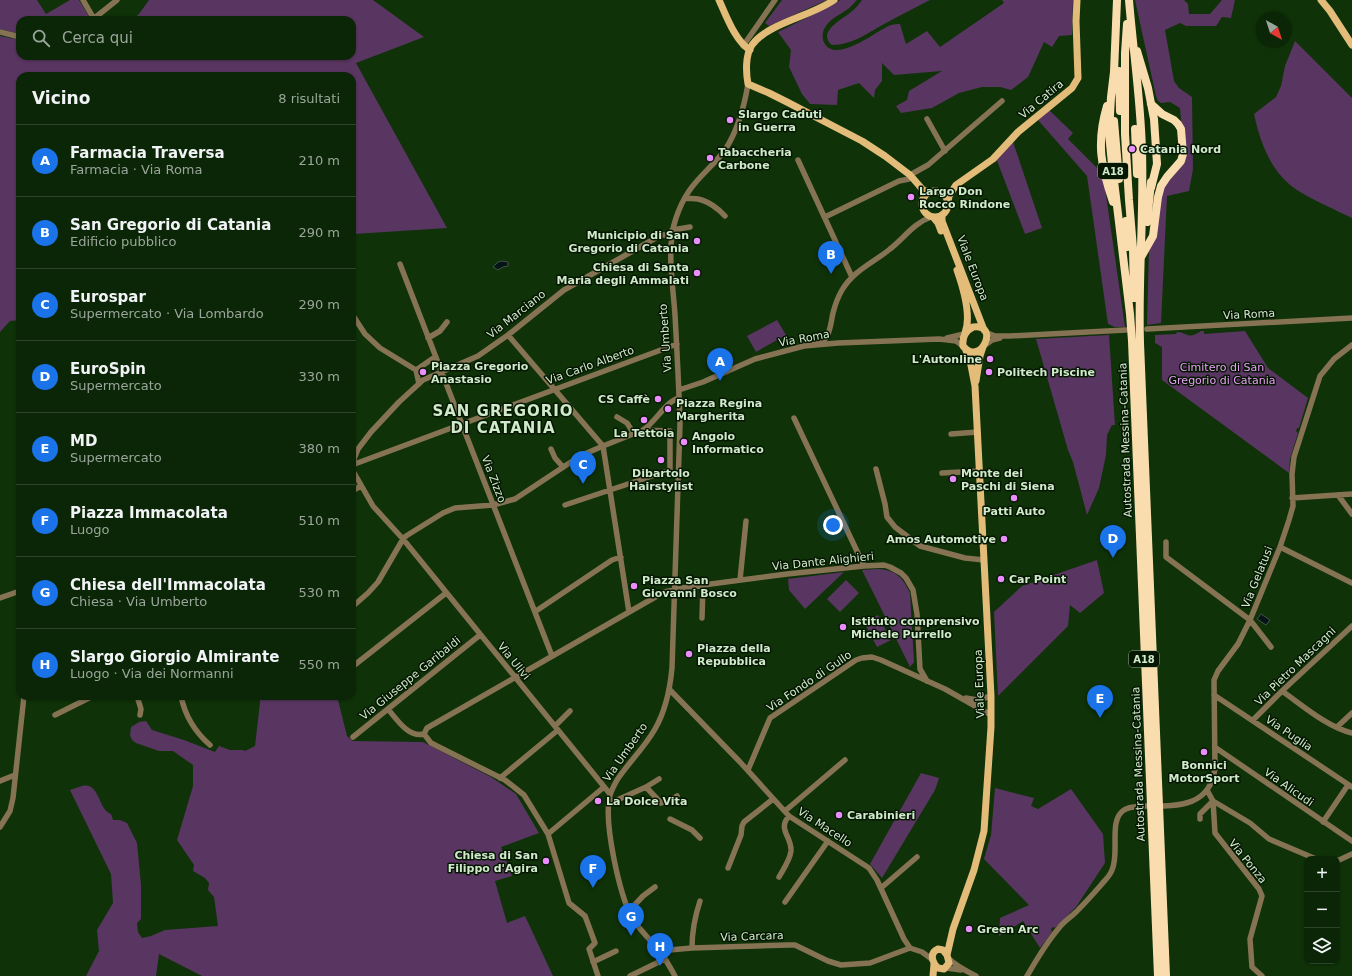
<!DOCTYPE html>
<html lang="it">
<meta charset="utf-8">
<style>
:root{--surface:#0b2606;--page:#193214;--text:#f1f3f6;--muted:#9aa59b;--line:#2b4328;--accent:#1a73e8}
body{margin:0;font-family:"DejaVu Sans",sans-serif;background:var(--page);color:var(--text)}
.controls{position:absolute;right:12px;bottom:12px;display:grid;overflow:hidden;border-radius:8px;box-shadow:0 1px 3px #0004}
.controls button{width:36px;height:36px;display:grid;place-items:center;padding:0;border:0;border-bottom:1px solid var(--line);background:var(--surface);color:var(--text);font:20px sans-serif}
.compass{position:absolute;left:1256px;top:12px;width:36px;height:36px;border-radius:50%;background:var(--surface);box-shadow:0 1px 3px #0004;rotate:141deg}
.you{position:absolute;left:833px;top:525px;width:14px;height:14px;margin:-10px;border:3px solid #fff;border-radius:50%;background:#1a73e8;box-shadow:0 0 0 6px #1a73e833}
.badge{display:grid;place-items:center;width:26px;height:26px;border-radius:50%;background:var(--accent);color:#fff;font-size:13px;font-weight:700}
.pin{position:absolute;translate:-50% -33px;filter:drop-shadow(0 1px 2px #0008)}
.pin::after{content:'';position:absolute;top:21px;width:14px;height:12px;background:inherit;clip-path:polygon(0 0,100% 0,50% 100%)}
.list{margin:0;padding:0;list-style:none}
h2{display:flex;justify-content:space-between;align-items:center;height:52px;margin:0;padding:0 16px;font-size:17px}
h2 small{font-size:13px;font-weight:400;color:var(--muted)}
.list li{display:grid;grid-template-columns:26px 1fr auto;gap:12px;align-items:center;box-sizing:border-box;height:72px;padding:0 16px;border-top:1px solid var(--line)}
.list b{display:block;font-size:15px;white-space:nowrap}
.list p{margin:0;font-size:13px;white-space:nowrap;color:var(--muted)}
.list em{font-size:13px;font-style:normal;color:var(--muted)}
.icon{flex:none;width:22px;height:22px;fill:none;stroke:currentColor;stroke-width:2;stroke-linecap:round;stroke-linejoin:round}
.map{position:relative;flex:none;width:1352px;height:976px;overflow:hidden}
.search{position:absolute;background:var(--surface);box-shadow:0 1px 3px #0004;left:16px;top:16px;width:340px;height:44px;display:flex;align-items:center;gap:10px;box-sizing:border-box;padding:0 14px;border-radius:12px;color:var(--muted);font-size:15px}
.panel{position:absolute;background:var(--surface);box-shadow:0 1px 3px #0004;left:16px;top:72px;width:340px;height:628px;border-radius:12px}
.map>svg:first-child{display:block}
.green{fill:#593561}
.water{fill:#051415;stroke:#42544c}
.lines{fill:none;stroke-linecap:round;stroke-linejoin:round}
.minor{stroke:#857354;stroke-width:5.5}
.major{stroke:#e3bc7a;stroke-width:7}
.highway{stroke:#f9ddaf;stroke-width:8}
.poi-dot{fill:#ea8dfd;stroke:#051602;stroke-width:1.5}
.labels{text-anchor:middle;stroke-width:3;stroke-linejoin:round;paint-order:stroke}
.shield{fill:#051602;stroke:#93aa8f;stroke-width:1}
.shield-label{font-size:10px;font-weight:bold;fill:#d0eacb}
.street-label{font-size:11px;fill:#d0eacb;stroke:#051602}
.poi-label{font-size:11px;font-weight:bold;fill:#d0eacb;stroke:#051602;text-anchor:start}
.park-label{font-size:11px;fill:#e9a1f8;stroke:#051602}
.district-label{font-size:15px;font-weight:bold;letter-spacing:1px;fill:#d0eacb;stroke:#051602}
</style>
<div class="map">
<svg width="1352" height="976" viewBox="0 0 1352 976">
<rect width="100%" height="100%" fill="#0f3208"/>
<path class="green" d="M0,0H37L46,14L70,0H79L90,18L87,20H20V34L0,29Z
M149,0H373L424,37L356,63L447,228L354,234L352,232V76H20V320L10,321L0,332V36L20,40V56H99L100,57L101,56H352V20H132L139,14Z
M782,0H827L769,26L765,23Z
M840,0H857C854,3 852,6 848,9C841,14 831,18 826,26C823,30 822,35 823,40C833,68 878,29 891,25C894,24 898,24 900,24L906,44L927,31L940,47L1004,3L1002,0H1073L1072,35L1059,36L1052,47L1044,42L1028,77L1011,90L1000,87H982L959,93L932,108L901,113L896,106L907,100L909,91L942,71L894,75L882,63V81L875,90L874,98L859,83L838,90L837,105L810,104L802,94L789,67L791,50L778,32L834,4Z
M862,0H930C915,8 900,15 886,23C869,32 853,45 832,45C816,32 843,19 851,12C855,9 859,4 862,0Z
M1135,0H1184L1188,4L1189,14H1210L1222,0H1235L1231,18L1222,17L1216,26H1186L1180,23L1165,30L1174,81L1179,88L1192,97L1193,169L1189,191L1167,196L1161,323L1147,325L1149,249L1160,195L1184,154L1180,108L1170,102L1161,103L1158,101L1156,96Z
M1295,41L1352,98V218C1334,209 1314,201 1297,190C1271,173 1260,142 1254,114L1276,97L1281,86L1285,66Z
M1049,110L1073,133L1068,139L1103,174L1125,327H1115L1108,324L1087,176L1038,120Z
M1012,139L1042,228L1025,234L996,158Z
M777,320L786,335L756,352L747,336Z
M1201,331H1204V334L1245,331L1268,368L1308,398L1299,428H1297L1296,431L1298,433L1290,459L1289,473L1162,380V347L1155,343V335L1176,334L1177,332C1189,333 1187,340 1201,331Z
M1109,335L1115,425H1112L1107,435L1106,455L1099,488L1087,515L1073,462L1068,450L1036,339Z
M1097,560L1104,593L1080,613L1070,605L1068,626L998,696L994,612L1022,586Z
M878,569C896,570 903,578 910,593L914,662L910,667L862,570Z
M844,572L805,609L789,590L788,579Z
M846,580L859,593L840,612L827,599Z
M878,615L891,640L877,647L864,622Z
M259,696H337L347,736L353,741L423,742L491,777L516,794L539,833L501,847L512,876L495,881L507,923L525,916L553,976H202L159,954L156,976H86L99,951L97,930L113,903L111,874L70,790C74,789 78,787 82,786C100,782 98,810 111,814L113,820H120L127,823L137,843L141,885V919L137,923L138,932L142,938L151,936L165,930L218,926L214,897L208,890L209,883L205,878L193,871L194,865L177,840L193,786V765L173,751H159L136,743L132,740L130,735L131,727L139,722L146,721L152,730L184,740L215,752L219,746L230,750H243L245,751L255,746L260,702Z
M921,773L939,778L935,790L882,878L870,864Z
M995,788L1034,798L1031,806L1038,809L1071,789L1103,834L1105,863L1076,907L1055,928L1053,927L1051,929L1052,932L1040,948L1023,921L999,936L1000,918L1029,905L984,859L991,835Z"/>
<path class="water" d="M502,261L508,262V266L503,267L498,270L493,267L498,262Z
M1261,614L1270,620L1266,625L1257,619Z"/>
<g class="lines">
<path class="minor" d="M83,0L94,19
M92,20L117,0
M0,32L20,37
M743,46L775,0
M927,119L945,151
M798,160L852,277
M910,175L928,165L1002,101
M685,198C690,199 693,198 698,199C708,201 719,209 725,216
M825,217L899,181L909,179
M672,230L690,227
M400,264C450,395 502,526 552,656
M352,314L365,334L380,348L416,370
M1147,329L1352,318
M985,332L995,336H1010L1126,330
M508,335L603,446L629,612
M428,338L440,331L447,322
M947,338L964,334
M814,344C818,342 822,342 825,339C831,332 831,321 833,313C835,305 838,297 842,290C854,270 873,263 890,249C904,238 914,223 931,217
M984,346L992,340L1000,338
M419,384L416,370L435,357
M679,390L703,382L755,359L804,346L838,343L939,339L956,341L963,346
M617,417L627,423L634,434
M794,418L864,566
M951,434L978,432
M551,449L555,458L563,467
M352,464L358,449L371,432L399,402L423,380L478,356L508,335L564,290L661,235H671
M352,465L677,344
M352,466L353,471L373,506L403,539L610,794
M876,469L885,504L887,517L895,527L920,546L965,558L984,560
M942,473L980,471
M352,491L361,486
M1338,495L1352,514
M1292,498L1352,494
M565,505L670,470V431L643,430
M1166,542V557L1250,620L1271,647
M1280,547L1352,583
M740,580L746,521
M0,598L20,591
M352,607L368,593L378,582L403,539L406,536L443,513L455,508L493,505L515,499L580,456L603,446L643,430C655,423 666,401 679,398
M536,611L612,560L621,557
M702,618L703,585
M352,667L446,593
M670,690L740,762L789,816L869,868L877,880L904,939L910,948L922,952L933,960
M1282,691C1302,705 1327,727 1352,733
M1214,695L1352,787
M137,696L141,709L140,715
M181,696C185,716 195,732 210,745
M966,698L977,700L991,696
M388,709C397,720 409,738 424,734
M55,715L93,696
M1253,720L1282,691L1352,626
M555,726L570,711
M1337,727L1352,713
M424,734L427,728L664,592L688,587L787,574L864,566L884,565L890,567L901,573L906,578L913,590L917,614L920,669L927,681
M424,734L431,743L505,780L524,795L548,834L569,903L585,916L595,943L589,949L598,976
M353,737L480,635
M1216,748L1352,841
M748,770L770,718L856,660L862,658L872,657L881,660L945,689L991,715
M500,778L558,730
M0,781L15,775
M646,787L659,779
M1207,790L1213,801L1250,823L1269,839L1316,859
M609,801H615L646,787L661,803L672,799L677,796
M1213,801L1215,833L1259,889L1262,896L1250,939L1252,967L1262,976
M785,811L845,760
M670,819L692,830L700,838
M1200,819V814L1213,801
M1323,822L1348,785
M0,827L10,811L13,798L24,696
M548,834L604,787
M1337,861L1352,854
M728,868L741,835L742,826L744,822L773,799
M779,877C783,870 790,860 791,851C792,837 777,829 789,816
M881,888L917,857
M785,902L828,841
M629,911L643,896L655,887
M692,948C692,932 695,916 700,901
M661,952L669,950L692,948L788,945H795L828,961L841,965L870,963L910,948
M948,958C956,966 966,971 976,976
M593,962L616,951
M946,968L961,970
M630,976L665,959
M675,976C670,967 665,958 659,950C650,940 639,929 632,918C619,893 605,827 609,800C610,792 614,786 617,780C629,762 645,747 655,729C666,710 670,689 672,668L680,424C679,388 677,351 675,315C673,285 666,246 676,218C679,209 683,200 689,191C699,176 714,165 725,150C738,130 744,108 748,84
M1027,976C1037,959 1046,943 1059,928C1064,921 1073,916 1079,909C1087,901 1094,893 1101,885C1105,880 1110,876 1112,870C1120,853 1108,820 1124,810C1130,806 1138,807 1145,806C1176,806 1210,808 1215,768L1214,680L1218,671L1238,644L1250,620L1280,547L1289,520L1293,506L1292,474L1294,457L1320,376L1334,359L1352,345"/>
<path class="major" d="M719,0C726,15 735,41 750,50
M834,0C812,16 768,23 752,45C745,55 746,73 748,84L769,93L787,102L862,141L885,156L910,175L923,190L929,192
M1321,0L1330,11L1352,45
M922 204a13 13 0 1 1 26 0a13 13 0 1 1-26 0Z
M948,202L949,196L956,185L993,159L1018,132L1072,88L1078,78L1076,21L1077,0
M942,215V221L984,330
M933,217L938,223L941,231
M957,270C963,287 972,315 965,333
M973,327C1001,323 980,368 963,346C962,337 965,331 973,327Z
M976,381L980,356L983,347
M938,949L943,950L947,955L949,963L944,969L938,968C932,962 929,953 938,949Z
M947,955L953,929L974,870L984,831L991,727V696L975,386L970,360L965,348
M933,976L934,964"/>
<path class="highway" d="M1117,0L1114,72L1111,97L1109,133L1112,164L1130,314L1132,341L1158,976
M1129,0C1133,50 1141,101 1142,152C1144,215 1138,279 1140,343C1148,554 1158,765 1166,976
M1127,24L1125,53V134L1129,200L1133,248L1134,298
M1137,51L1148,88L1154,119L1157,164L1151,188
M1119,71L1120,111
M1107,106C1096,143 1101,167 1113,202
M1114,121L1119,179
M1135,129L1137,174
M1126,221L1127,247
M1147,222L1151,182
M1140,259L1153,236L1158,197L1161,186L1167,177L1181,161L1183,154L1181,129L1178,124L1174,120L1162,114L1151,104"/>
</g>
<g class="poi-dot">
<circle cx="730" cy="120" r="4"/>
<circle cx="1132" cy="149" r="4"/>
<circle cx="710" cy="158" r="4"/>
<circle cx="911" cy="197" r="4"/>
<circle cx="697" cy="241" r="4"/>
<circle cx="697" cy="273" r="4"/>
<circle cx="990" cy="359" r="4"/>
<circle cx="423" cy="372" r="4"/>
<circle cx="989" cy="372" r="4"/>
<circle cx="658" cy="399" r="4"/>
<circle cx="668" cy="409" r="4"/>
<circle cx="644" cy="420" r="4"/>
<circle cx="684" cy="442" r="4"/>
<circle cx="661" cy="460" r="4"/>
<circle cx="953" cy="479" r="4"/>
<circle cx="1014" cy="498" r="4"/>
<circle cx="1004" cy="539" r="4"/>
<circle cx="1001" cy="579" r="4"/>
<circle cx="634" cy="586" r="4"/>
<circle cx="843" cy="627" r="4"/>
<circle cx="689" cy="654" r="4"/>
<circle cx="1204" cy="752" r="4"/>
<circle cx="598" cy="801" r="4"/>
<circle cx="839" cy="815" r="4"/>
<circle cx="546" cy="861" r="4"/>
<circle cx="969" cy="929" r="4"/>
</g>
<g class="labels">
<g class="shield">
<rect x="1098" y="163" width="30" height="16" rx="3"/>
<rect x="1129" y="651" width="30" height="16" rx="3"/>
</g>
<g class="shield-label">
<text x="1113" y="175">A18</text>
<text x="1144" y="663">A18</text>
</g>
<g class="street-label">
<text transform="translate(1041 99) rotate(-40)" y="4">Via Catira</text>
<text transform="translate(973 268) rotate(69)" y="4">Viale Europa</text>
<text transform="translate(516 314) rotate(-38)" y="4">Via Marciano</text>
<text transform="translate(1249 314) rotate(-3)" y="4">Via Roma</text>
<text transform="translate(665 338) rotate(-94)" y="4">Via Umberto</text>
<text transform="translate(804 338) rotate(-10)" y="4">Via Roma</text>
<text transform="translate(590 365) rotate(-20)" y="4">Via Carlo Alberto</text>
<text transform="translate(1125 440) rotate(-92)" y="4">Autostrada Messina-Catania</text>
<text transform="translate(494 479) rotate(69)" y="4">Via Zizzo</text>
<text transform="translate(823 561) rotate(-6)" y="4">Via Dante Alighieri</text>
<text transform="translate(1257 577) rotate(-68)" y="4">Via Gelatusi</text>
<text transform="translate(514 661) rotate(51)" y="4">Via Ulivi</text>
<text transform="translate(1295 666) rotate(-44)" y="4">Via Pietro Mascagni</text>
<text transform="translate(410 678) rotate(-39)" y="4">Via Giuseppe Garibaldi</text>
<text transform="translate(809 681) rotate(-34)" y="4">Via Fondo di Gullo</text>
<text transform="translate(979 684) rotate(-92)" y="4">Viale Europa</text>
<text transform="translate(1289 733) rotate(34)" y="4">Via Puglia</text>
<text transform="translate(625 752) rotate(-55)" y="4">Via Umberto</text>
<text transform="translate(1138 764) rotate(-92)" y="4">Autostrada Messina-Catania</text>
<text transform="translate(1289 787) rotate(35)" y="4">Via Alicudi</text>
<text transform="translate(825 827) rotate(33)" y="4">Via Macello</text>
<text transform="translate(1248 861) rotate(51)" y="4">Via Ponza</text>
<text transform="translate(752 936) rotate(-2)" y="4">Via Carcara</text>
</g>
<g class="poi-label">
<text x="738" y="118">Slargo Caduti<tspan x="738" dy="13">in Guerra</tspan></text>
<text x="1140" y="153">Catania Nord</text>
<text x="718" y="156">Tabaccheria<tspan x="718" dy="13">Carbone</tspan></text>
<text x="919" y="195">Largo Don<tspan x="919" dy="13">Rocco Rindone</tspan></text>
<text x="689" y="239" text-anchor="end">Municipio di San<tspan x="689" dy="13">Gregorio di Catania</tspan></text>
<text x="689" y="271" text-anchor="end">Chiesa di Santa<tspan x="689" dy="13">Maria degli Ammalati</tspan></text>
<text x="982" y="363" text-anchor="end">L'Autonline</text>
<text x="431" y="370">Piazza Gregorio<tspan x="431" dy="13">Anastasio</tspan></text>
<text x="997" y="376">Politech Piscine</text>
<text x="650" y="403" text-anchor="end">CS Caffè</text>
<text x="676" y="407">Piazza Regina<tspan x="676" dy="13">Margherita</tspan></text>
<text x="644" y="437" text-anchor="middle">La Tettoia</text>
<text x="692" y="440">Angolo<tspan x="692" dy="13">Informatico</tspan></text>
<text x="661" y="477" text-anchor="middle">Dibartolo<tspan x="661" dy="13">Hairstylist</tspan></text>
<text x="961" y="477">Monte dei<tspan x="961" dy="13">Paschi di Siena</tspan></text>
<text x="1014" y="515" text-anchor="middle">Patti Auto</text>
<text x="996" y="543" text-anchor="end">Amos Automotive</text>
<text x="1009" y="583">Car Point</text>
<text x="642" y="584">Piazza San<tspan x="642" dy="13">Giovanni Bosco</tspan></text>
<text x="851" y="625">Istituto comprensivo<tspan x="851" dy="13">Michele Purrello</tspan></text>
<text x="697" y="652">Piazza della<tspan x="697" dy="13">Repubblica</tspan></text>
<text x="1204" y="769" text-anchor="middle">Bonnici<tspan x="1204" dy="13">MotorSport</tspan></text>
<text x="606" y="805">La Dolce Vita</text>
<text x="847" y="819">Carabinieri</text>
<text x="538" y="859" text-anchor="end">Chiesa di San<tspan x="538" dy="13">Filippo d'Agira</tspan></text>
<text x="977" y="933">Green Arc</text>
</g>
<g class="park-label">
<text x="1222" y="371">Cimitero di San<tspan x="1222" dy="13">Gregorio di Catania</tspan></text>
</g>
<g class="district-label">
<text x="503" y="416">SAN GREGORIO<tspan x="503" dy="17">DI CATANIA</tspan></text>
</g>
</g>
</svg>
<div class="controls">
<button>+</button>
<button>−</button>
<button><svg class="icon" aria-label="layers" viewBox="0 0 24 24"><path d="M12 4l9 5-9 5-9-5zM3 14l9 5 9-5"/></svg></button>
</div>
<svg class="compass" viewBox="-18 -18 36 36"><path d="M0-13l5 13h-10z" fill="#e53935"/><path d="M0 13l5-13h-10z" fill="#9aa59b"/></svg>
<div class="you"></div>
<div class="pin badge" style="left:720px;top:381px">A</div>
<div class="pin badge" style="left:831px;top:274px">B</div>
<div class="pin badge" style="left:583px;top:484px">C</div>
<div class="pin badge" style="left:1113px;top:558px">D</div>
<div class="pin badge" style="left:1100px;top:718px">E</div>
<div class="pin badge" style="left:593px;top:888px">F</div>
<div class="pin badge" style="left:631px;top:936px">G</div>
<div class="pin badge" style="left:660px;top:966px">H</div>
<div class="search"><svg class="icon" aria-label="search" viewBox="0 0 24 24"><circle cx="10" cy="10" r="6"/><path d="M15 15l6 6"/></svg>Cerca qui</div>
<section class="panel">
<h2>Vicino<small>8 risultati</small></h2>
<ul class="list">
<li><span class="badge">A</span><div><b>Farmacia Traversa</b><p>Farmacia · Via Roma</p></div><em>210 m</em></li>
<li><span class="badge">B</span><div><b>San Gregorio di Catania</b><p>Edificio pubblico</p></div><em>290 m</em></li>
<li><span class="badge">C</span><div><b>Eurospar</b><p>Supermercato · Via Lombardo</p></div><em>290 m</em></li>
<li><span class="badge">D</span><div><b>EuroSpin</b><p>Supermercato</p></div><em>330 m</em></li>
<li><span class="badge">E</span><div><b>MD</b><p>Supermercato</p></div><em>380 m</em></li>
<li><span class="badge">F</span><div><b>Piazza Immacolata</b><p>Luogo</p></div><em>510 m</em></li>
<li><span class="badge">G</span><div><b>Chiesa dell'Immacolata</b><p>Chiesa · Via Umberto</p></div><em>530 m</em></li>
<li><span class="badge">H</span><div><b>Slargo Giorgio Almirante</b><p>Luogo · Via dei Normanni</p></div><em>550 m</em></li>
</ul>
</section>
</div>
